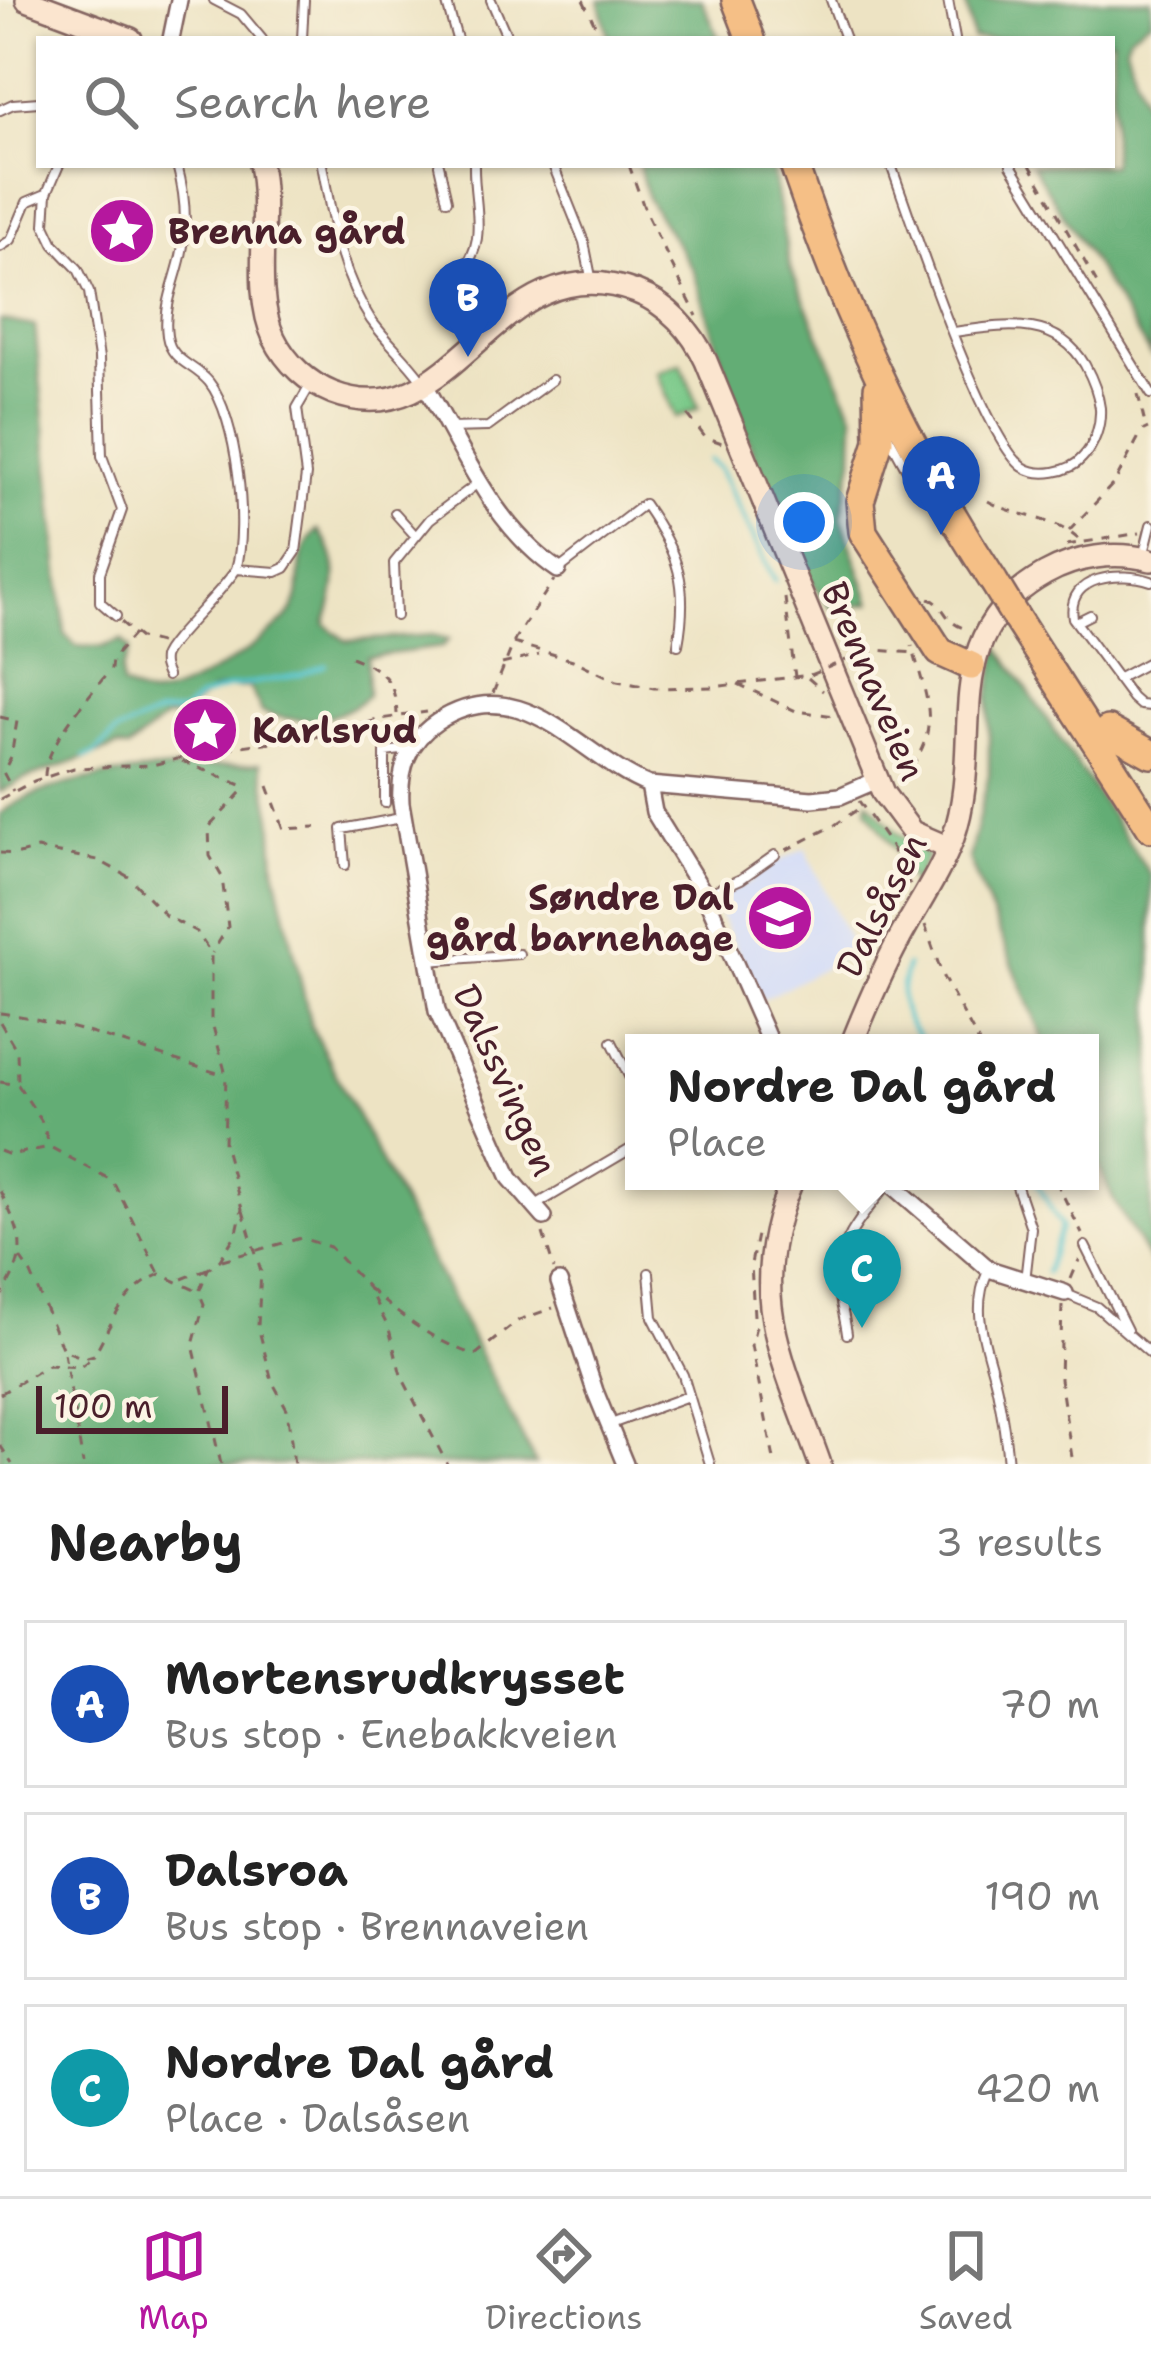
<!DOCTYPE html>
<meta charset="utf-8">
<style>
:root{--surface:#fff;--page:#f2f2f2;--text:#222;--muted:#767676;--line:#e0e0e0;--accent:#b5179e}
body{margin:0;font-family:"Shantell Sans",sans-serif;background:var(--page);color:var(--text)}
.scale{position:absolute;left:36px;bottom:30px;width:192px;box-sizing:border-box;padding-left:12px;border:6px solid #4a1f2b;border-top:0;font-size:33px;line-height:42px;white-space:nowrap;color:#4a1f2b;-webkit-text-stroke:9px #fcf5e5;paint-order:stroke}
.you{position:absolute;left:804px;top:522px;width:42px;height:42px;margin:-30px;border:9px solid #fff;border-radius:50%;background:#1a73e8;box-shadow:0 0 0 18px #1a73e833}
.badge{display:grid;place-items:center;width:78px;height:78px;border-radius:50%;background:var(--accent);color:#fff;font-size:39px;font-weight:700}
.pin{position:absolute;translate:-50% -99px;filter:drop-shadow(0 3px 6px #0008)}
.pin::after{content:'';position:absolute;top:63px;width:42px;height:36px;background:inherit;clip-path:polygon(0 0,100% 0,50% 100%)}
.popup{position:absolute;left:625px;top:1034px;width:474px;height:156px;box-sizing:border-box;display:grid;place-content:center;border-radius:0px;background:var(--surface);filter:drop-shadow(0 3px 9px #0005);font-size:39px;white-space:nowrap;color:var(--muted)}
.popup b{font-size:45px;color:var(--text)}
.popup::after{content:'';position:absolute;left:50%;top:100%;margin-left:-24px;border:24px solid transparent;border-top-color:var(--surface)}
.list{margin:0;padding:0;list-style:none}
h2{display:flex;justify-content:space-between;align-items:center;height:156px;margin:0;padding:0 48px;font-size:51px}
h2 small{font-size:39px;font-weight:400;color:var(--muted)}
.list li{display:grid;grid-template-columns:78px 1fr auto;gap:36px;align-items:center;box-sizing:border-box;height:168px;margin:0 24px 24px;padding:0 24px;border:3px solid var(--line);border-radius:0px}
.list b{display:block;font-size:45px;white-space:nowrap}
.list p{margin:0;font-size:39px;white-space:nowrap;color:var(--muted)}
.list em{font-size:39px;font-style:normal;color:var(--muted)}
.icon{flex:none;width:66px;height:66px;fill:none;stroke:currentColor;stroke-width:2;stroke-linecap:round;stroke-linejoin:round}
.map{position:relative;flex:none;width:1151px;height:1464px;overflow:hidden}
.search{position:absolute;background:var(--surface);box-shadow:0 3px 9px #0004;left:36px;right:36px;top:36px;height:132px;display:flex;align-items:center;gap:30px;box-sizing:border-box;padding:0 42px;border-radius:0px;color:var(--muted);font-size:45px}
.sheet{height:732px;background:var(--surface)}
nav{display:flex;justify-content:space-around;align-items:center;box-sizing:border-box;height:168px;border-top:3px solid var(--line);background:var(--surface);font-size:33px;color:var(--muted)}
nav a{display:grid;justify-items:center;gap:6px}
nav .on{color:var(--accent)}
.map>svg:first-child{display:block}
.built{fill:#d0daf9}
.green{fill:#7ac989;stroke:#62745a;stroke-width:3}
.forest{fill:#63ad75;stroke:#566650;stroke-width:3}
.lines{fill:none;stroke-linecap:round;stroke-linejoin:round}
.stream{stroke:#56c4cc;stroke-width:4.5}
.lane-casing{stroke:#836460;stroke-width:12}
.street-casing{stroke:#836460;stroke-width:20}
.secondary-casing{stroke:#836460;stroke-width:26}
.highway-casing{stroke:#836460;stroke-width:32}
.path{stroke:#836460;stroke-width:3;stroke-dasharray:9 9;stroke-linecap:butt}
.lane{stroke:#fff;stroke-width:8}
.street{stroke:#fff;stroke-width:15}
.secondary{stroke:#fbe5cf;stroke-width:21}
.highway{stroke:#f5bf86;stroke-width:27}
.highway-bridge-casing{stroke:#836460;stroke-width:32;stroke-linecap:butt}
.path-bridge{stroke:#836460;stroke-width:3;stroke-dasharray:9 9;stroke-linecap:butt}
.highway-bridge{stroke:#f5bf86;stroke-width:27}
.labels{text-anchor:middle;stroke-width:9;stroke-linejoin:round;paint-order:stroke}
.poi-label{font-size:36px;font-weight:bold;fill:#4a1f2b;stroke:#fcf5e5;text-anchor:start}
.street-label{font-size:36px;fill:#4a1f2b;stroke:#fcf5e5}
</style>
<div class="map">
<svg width="1151" height="1464" viewBox="0 0 1151 1464">
<rect width="100%" height="100%" fill="#fcf5e5"/>
<filter id="ink" filterUnits="userSpaceOnUse"><feTurbulence type="fractalNoise" baseFrequency=".00833" numOctaves="2"/><feDisplacementMap in="SourceGraphic" scale="24" xChannelSelector="R" yChannelSelector="G"/><feConvolveMatrix kernelMatrix="1 2 1 2 8 2 1 2 1" color-interpolation-filters="sRGB"/></filter>
<filter id="wash" filterUnits="userSpaceOnUse"><feTurbulence type="fractalNoise" baseFrequency=".004" numOctaves="4" result="noise"/><feDisplacementMap in="SourceGraphic" scale="48" xChannelSelector="R" yChannelSelector="G"/><feGaussianBlur stdDeviation="2.7" result="paint"/><feColorMatrix in="noise" values="0 0 0 0 0 0 0 0 0 0 0 0 0 0 0 0 0 1.4 0 .05"/><feComposite in="paint" operator="in"/></filter>
<g filter="url(#wash)">
<rect width="100%" height="100%" fill="#ede3c3"/>
<path class="built" d="M805,848L854,952L762,1000L714,903L717,895L753,881L756,873Z"/>
<path class="green" d="M681,363L699,408L676,418L657,372Z
M868,801L896,832L927,856L913,885L896,850L867,809Z"/>
<path class="forest" d="M599,0H702L719,39H609Z
M965,0H1151V20L1129,35L1126,46L1151,123V356L1032,165H1112V39H973Z
M639,165H771L790,267L854,416L853,461L841,517L871,603L833,609L796,564L747,437L693,270L647,198Z
M0,320L35,326L65,634L76,646L102,647L122,640L130,650L121,671L122,686C130,689 141,695 149,696C182,698 277,637 293,609C307,586 289,557 318,530C342,559 338,590 325,624L346,641L432,635L449,639L442,647L367,657L368,695C340,722 299,725 262,712L249,687C240,688 227,686 218,689C197,695 190,719 165,718L128,749L117,747L24,779L0,792Z
M999,647L1151,876V1263L1115,1203L1090,1146V1043H1045L969,859L989,774V697Z
M261,763L272,817L275,868L311,1026L536,1464H0V814C56,768 190,769 261,763Z"/>
<g class="lines">
<path class="stream" d="M709,460L719,468L775,581
M85,757L94,754L116,733L159,714L184,712L199,698L229,687L300,675L326,665
M907,966C896,1000 901,1016 924,1043
M1036,1181L1061,1227L1046,1272"/>
</g>
</g>
<g filter="url(#ink)">
<g class="lines">
<g class="lane-casing">
<path id="lane" d="M214,0L241,14L262,39
M446,0L457,39
M491,0L508,39
M831,0L845,39
M948,0L955,39
M302,39L304,0
M0,110L13,104L39,102
M59,165L47,193L45,225L54,244L78,269L89,292L99,358L102,456L122,510L100,573V602L116,616
M177,165C185,194 188,225 181,256C175,283 163,307 167,336C171,362 194,364 209,382C237,416 249,527 236,569L276,572L285,568L296,552L306,475L297,408L311,384
M322,165C333,221 339,271 371,320C386,341 406,358 421,379
M439,165L447,200
M553,165L584,242L591,277
M891,165C911,220 983,439 1023,467C1040,478 1070,472 1082,458C1095,445 1101,425 1100,408C1098,392 1092,378 1085,365C1056,314 1001,326 953,332
M1011,165L1151,394
M0,247L11,240L27,202L46,194
M457,276C491,244 473,205 474,165
M448,428L488,427L552,380
M889,437L906,468
M395,513L413,533
M1143,557L1151,525
M558,570L644,504C679,554 689,585 678,645
M1151,581C1121,571 1066,575 1073,618L1132,698L1140,705L1151,706
M396,616L394,563L430,519L478,483
M1076,622L1090,615
M167,676C164,669 162,666 163,658C166,643 223,592 236,569
M1117,679L1151,661
M385,803V752L409,749
M345,865L342,829L401,818
M705,895L741,879L775,855
M428,961L519,954
M612,1042L634,1086
M1015,1181L1031,1228L1025,1281
M534,1206L634,1147
M1085,1246L1127,1330
M988,1271C969,1313 988,1348 997,1389C1002,1414 1006,1439 1008,1464
M649,1273L653,1317L683,1375L710,1464
M1066,1294L1097,1307L1151,1354
M847,1334C845,1318 840,1302 838,1286C834,1246 865,1212 889,1183
M611,1424L688,1396"/>
</g>
<g class="street-casing">
<path id="street" d="M171,39L179,0
M425,385C463,450 493,526 558,570
M649,785L654,812L705,895L770,1043
M888,1181L989,1269L1065,1293
M544,1217L510,1178L437,1011L401,803C399,769 408,741 437,722C523,666 581,759 649,785L812,799L840,796L877,780
M559,1282L595,1391L625,1464"/>
</g>
<g class="secondary-casing">
<path id="secondary" d="M27,0L131,39
M260,165C271,219 251,289 274,338C286,363 308,383 333,393C458,441 496,239 636,292C668,304 692,331 706,361L883,793L912,832L949,848
M852,1043C868,1003 885,964 906,927C923,897 941,870 953,838C987,741 933,637 1045,574C1077,556 1115,551 1151,560
M792,1181C744,1293 782,1357 820,1464"/>
</g>
<g class="highway-casing">
<path id="highway" d="M736,0L751,39
M794,165C844,313 908,451 994,582
M878,388L879,441L860,501L863,532L940,652L971,666
M1016,618L1151,828
M1108,730L1151,754"/>
</g>
<path class="path" d="M583,0L602,39
M629,165L646,213L697,316
M1030,165L1099,287
M1138,394L1145,424
M688,415L705,437L722,443
M988,501C1016,517 1054,517 1078,539
M1069,531L1115,482L1142,431L1148,428
M1067,545L1140,533
M785,598L795,677
M929,598C947,606 943,623 967,629
M121,622L140,638L159,643
M513,643L573,660L617,681L654,688L713,687L810,675
M351,657C382,669 395,679 397,714
M848,659L876,650L915,653
M502,664L539,655
M808,678L823,691
M738,684L796,711L835,716
M493,693L516,637L554,580
M0,717L17,721L11,757L3,772L13,791
M182,761L241,785L242,792L209,827L210,856L222,877L228,927L212,953
M45,776C45,745 90,695 111,669L112,659L134,634
M900,781C944,730 928,704 912,646
M268,786L284,829L316,827
M0,799L34,781L74,768L152,765L218,749L319,736L381,719L427,712
M859,801L890,845L910,885
M786,850L835,825L861,807
M0,853L19,854L37,849L98,860L129,877L166,916L197,932L211,954V1019L226,1075L224,1144L242,1209L237,1232L220,1260L208,1269L199,1292L204,1304L193,1345L221,1464
M925,925L943,977L979,1043
M0,1013C77,1023 150,1054 225,1075
M0,1022L17,1051L18,1082
M0,1082L18,1085L41,1120L50,1146
M0,1151L10,1155L50,1147L113,1181L159,1273
M1056,1181L1082,1234
M0,1191C23,1238 30,1251 0,1298
M243,1211L261,1271L258,1326L272,1381L287,1409L294,1464
M543,1233L554,1269
M20,1258L31,1274L63,1350L84,1358L94,1355C112,1322 124,1290 160,1274L197,1291
M222,1260L301,1238L330,1247L368,1288L389,1329L401,1375L447,1464
M182,1279L207,1269
M1071,1279L1079,1260
M369,1289C401,1317 435,1342 475,1355L519,1320L553,1308
M1062,1305L1060,1379L1073,1464
M754,1316L751,1264L758,1230
M756,1326L751,1345L775,1464
M64,1353L83,1464
M0,1394L48,1365L80,1367L93,1357
M0,1445L12,1464"/>
<use href="#lane" class="lane"/>
<use href="#street" class="street"/>
<use href="#secondary" class="secondary"/>
<use href="#highway" class="highway"/>
<g class="highway-bridge-casing">
<path id="highway-bridge" d="M994,582L1016,618"/>
</g>
<path class="path-bridge" d="M810,675L846,660"/>
<use href="#highway-bridge" class="highway-bridge"/>
</g>
</g>
<defs>
<g id="sight-disc" transform="scale(3.45)"><circle r="9.5" fill="#b5179e" stroke="#fcf5e5"/><path d="M0-6L1.8-2.2L6-1.7L2.9 1.2L3.7 5.4L0 3.3L-3.7 5.4L-2.9 1.2L-6-1.7L-1.8-2.2Z" fill="#fff"/></g>
<g id="school-disc" transform="scale(3.45)"><circle r="9.5" fill="#b5179e" stroke="#fcf5e5"/><path d="M0-5L7-2L0 1L-7-2ZM-4 1L0 2.5L4 1V4Q0 6-4 4Z" fill="#fff"/></g>
</defs>
<g fill-rule="evenodd">
<use href="#sight-disc" x="122" y="231"/>
<use href="#sight-disc" x="205" y="730"/>
<use href="#school-disc" x="780" y="918"/>
</g>
<g class="labels">
<g class="poi-label">
<text x="168" y="244">Brenna gård</text>
<text x="252" y="743">Karlsrud</text>
<text x="734" y="910" text-anchor="end">Søndre Dal<tspan x="734" dy="41">gård barnehage</tspan></text>
</g>
<g class="street-label">
<text transform="translate(874 681) rotate(67)" y="13">Brennaveien</text>
<text transform="translate(881 905) rotate(-63)" y="13">Dalsåsen</text>
<text transform="translate(506 1080) rotate(66)" y="13">Dalssvingen</text>
</g>
</g>
</svg>
<div class="scale">100 m</div>
<div class="you"></div>
<div class="pin badge" style="left:941px;top:535px;background:#1a4fb4">A</div>
<div class="pin badge" style="left:468px;top:357px;background:#1a4fb4">B</div>
<div class="pin badge" style="left:862px;top:1328px;background:#0f9aa8">C</div>
<div class="popup"><b>Nordre Dal gård</b>Place</div>
<div class="search"><svg class="icon" aria-label="search" viewBox="0 0 24 24"><circle cx="10" cy="10" r="6"/><path d="M15 15l6 6"/></svg>Search here</div>
</div>
<section class="sheet">
<h2>Nearby<small>3 results</small></h2>
<ul class="list">
<li><span class="badge" style="background:#1a4fb4">A</span><div><b>Mortensrudkrysset</b><p>Bus stop · Enebakkveien</p></div><em>70 m</em></li>
<li><span class="badge" style="background:#1a4fb4">B</span><div><b>Dalsroa</b><p>Bus stop · Brennaveien</p></div><em>190 m</em></li>
<li><span class="badge" style="background:#0f9aa8">C</span><div><b>Nordre Dal gård</b><p>Place · Dalsåsen</p></div><em>420 m</em></li>
</ul>
</section>
<nav>
<a class="on"><svg class="icon" aria-label="map" viewBox="0 0 24 24"><path d="M3 6l6-2 6 2 6-2v14l-6 2-6-2-6 2zM9 4v14M15 6v14"/></svg>Map</a>
<a><svg class="icon" aria-label="directions" viewBox="0 0 24 24"><path d="M12 3l9 9-9 9-9-9zM9 14v-3h6M13 9l2 2-2 2"/></svg>Directions</a>
<a><svg class="icon" aria-label="saved" viewBox="0 0 24 24"><path d="M7 4h10v16l-5-4-5 4z"/></svg>Saved</a>
</nav>
